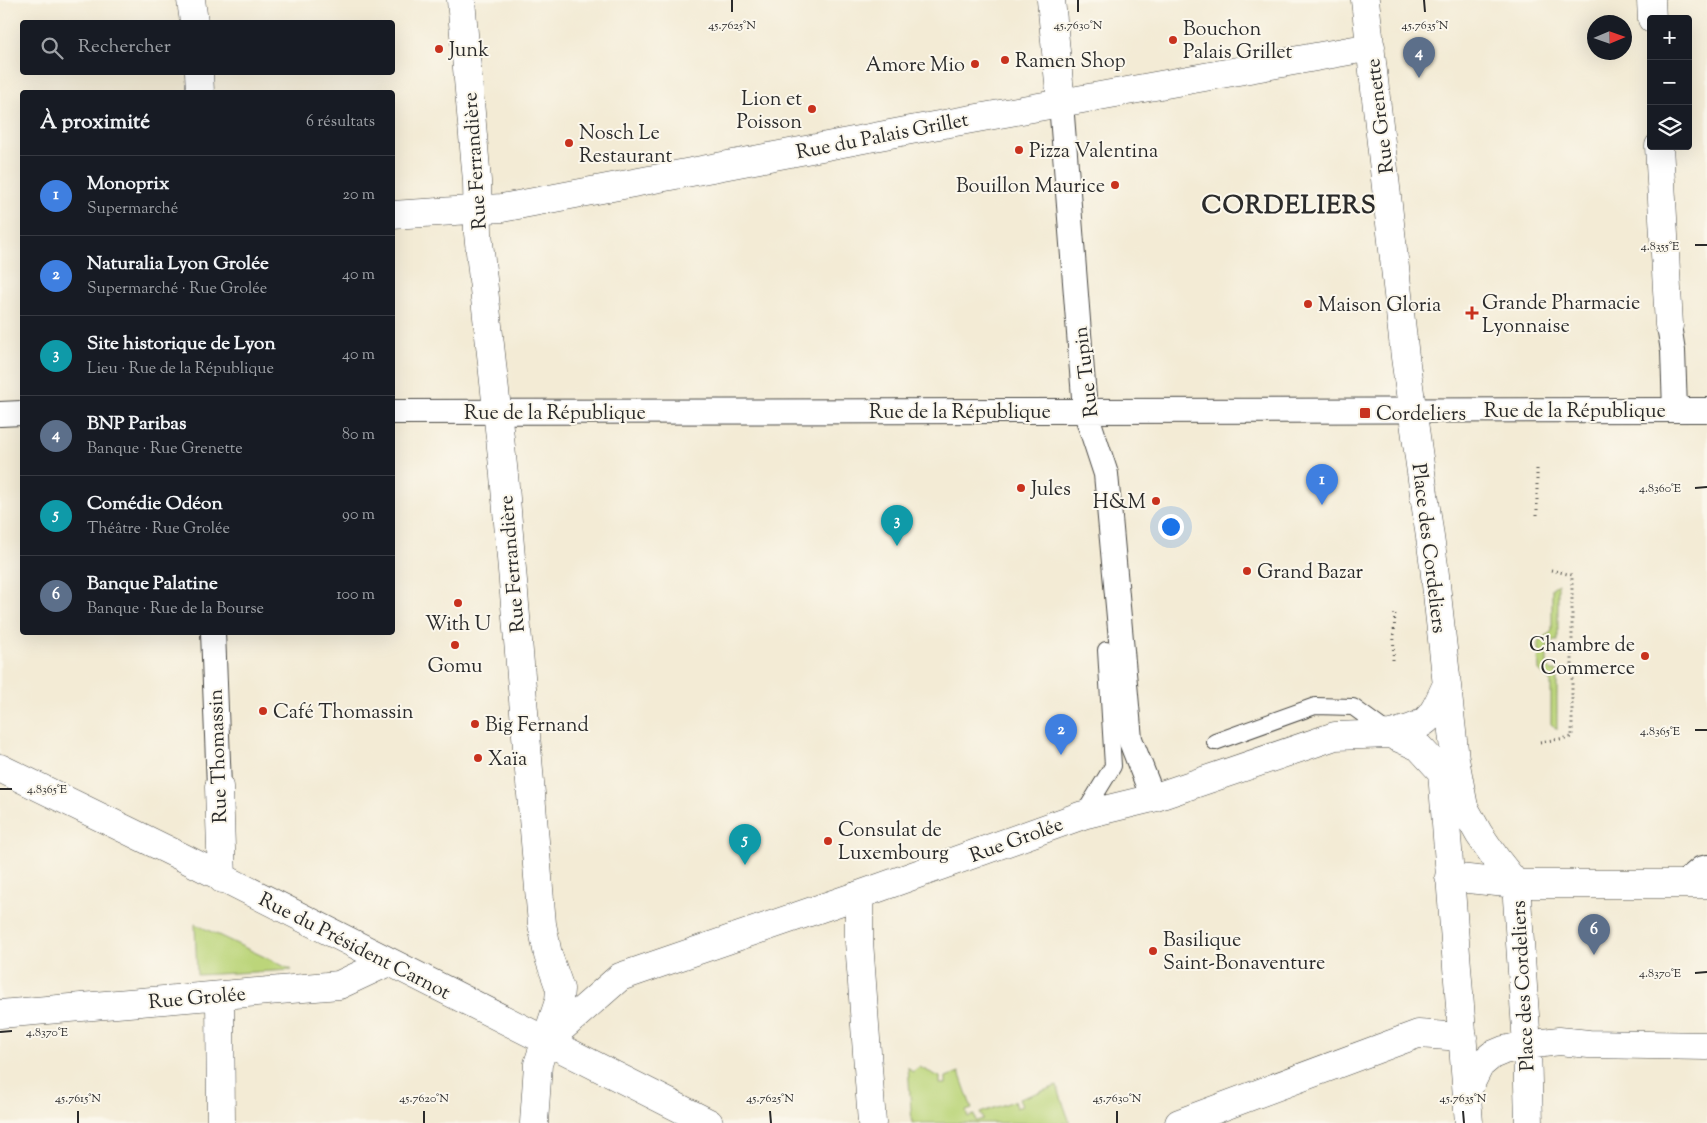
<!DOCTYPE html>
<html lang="fr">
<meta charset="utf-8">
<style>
:root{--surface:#171b24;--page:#242831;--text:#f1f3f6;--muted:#9ea1a6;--line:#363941;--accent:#2563eb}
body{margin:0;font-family:"Sorts Mill Goudy",serif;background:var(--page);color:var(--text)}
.controls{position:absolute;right:15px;top:15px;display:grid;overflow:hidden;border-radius:5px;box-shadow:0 5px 20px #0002}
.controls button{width:45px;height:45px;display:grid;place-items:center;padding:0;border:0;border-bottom:1px solid var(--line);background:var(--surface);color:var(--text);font:25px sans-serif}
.compass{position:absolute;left:1587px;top:15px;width:45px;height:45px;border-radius:50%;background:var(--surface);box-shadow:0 5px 20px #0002;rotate:88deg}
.you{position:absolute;left:1170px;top:526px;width:18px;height:18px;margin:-12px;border:4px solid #fff;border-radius:50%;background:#1a73e8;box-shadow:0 0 0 8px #1a73e833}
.badge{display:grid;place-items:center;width:32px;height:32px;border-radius:50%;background:var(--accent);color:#fff;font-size:16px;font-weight:700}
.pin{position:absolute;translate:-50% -41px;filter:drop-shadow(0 1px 2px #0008)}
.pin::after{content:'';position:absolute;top:26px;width:18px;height:15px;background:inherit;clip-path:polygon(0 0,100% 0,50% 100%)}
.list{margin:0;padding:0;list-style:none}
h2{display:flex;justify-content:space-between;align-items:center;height:65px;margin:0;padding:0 20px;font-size:21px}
h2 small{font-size:16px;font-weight:400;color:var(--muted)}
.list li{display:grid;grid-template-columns:32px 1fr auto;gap:15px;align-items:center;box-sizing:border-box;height:80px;padding:0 20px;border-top:1px solid var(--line)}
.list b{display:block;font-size:19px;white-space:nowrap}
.list p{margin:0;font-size:16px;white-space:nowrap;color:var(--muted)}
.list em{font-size:16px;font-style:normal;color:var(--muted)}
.icon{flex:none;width:28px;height:28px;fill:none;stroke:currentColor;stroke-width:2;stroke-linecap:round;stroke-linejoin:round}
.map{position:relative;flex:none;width:1707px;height:1123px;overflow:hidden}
.search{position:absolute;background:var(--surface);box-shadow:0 5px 20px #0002;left:20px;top:20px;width:375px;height:55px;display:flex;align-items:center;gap:12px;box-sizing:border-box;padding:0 18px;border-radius:5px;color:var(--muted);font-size:19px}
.panel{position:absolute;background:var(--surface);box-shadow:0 5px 20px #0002;left:20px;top:90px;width:375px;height:545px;border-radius:5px}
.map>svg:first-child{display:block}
.green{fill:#bcd57a;stroke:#748052}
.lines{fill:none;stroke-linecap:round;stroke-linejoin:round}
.service-casing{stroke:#494844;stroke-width:18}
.pedestrian-casing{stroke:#494844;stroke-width:26}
.minor-casing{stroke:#494844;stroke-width:29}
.path{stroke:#494844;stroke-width:3;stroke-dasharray:1 4;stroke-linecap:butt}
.service{stroke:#fff;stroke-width:16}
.pedestrian{stroke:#fff;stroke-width:24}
.minor{stroke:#fff;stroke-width:28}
.ticks{fill:none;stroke:#2b2b2b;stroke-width:2}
.poi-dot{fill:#c8321e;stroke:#fbf7ec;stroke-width:2}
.labels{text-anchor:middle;stroke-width:4;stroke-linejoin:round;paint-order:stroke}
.poi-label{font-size:20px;fill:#2b2b2b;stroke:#fbf7ec;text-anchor:start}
.street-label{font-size:20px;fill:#2b2b2b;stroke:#fbf7ec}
.district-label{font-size:25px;font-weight:bold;letter-spacing:1px;fill:#2b2b2b;stroke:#fbf7ec}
.ticks-label{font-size:12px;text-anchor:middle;fill:#2b2b2b;stroke:#fbf7ec;stroke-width:4;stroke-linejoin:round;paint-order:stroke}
</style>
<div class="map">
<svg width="1707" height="1123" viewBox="0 0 1707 1123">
<rect width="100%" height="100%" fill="#fbf7ec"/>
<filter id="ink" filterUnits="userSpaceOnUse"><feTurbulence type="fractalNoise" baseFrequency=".02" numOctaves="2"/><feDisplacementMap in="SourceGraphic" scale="10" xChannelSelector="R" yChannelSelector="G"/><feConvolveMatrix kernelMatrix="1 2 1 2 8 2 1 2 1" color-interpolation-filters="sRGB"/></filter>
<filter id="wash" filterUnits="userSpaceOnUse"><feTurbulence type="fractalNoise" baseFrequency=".0096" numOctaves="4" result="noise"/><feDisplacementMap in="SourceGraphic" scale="20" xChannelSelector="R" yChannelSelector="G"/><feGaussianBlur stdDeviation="1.12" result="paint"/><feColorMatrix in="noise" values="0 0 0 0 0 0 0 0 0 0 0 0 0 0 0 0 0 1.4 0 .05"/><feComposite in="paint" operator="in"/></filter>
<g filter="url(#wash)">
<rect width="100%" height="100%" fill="#f3ebd5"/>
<path class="green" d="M1558,584V641H1553L1547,647V666L1552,671H1557V730L1551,724V682L1539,671L1538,643L1552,631V588Z
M195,924L292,970L197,975Z
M908,1067L912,1072L919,1067L940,1077V1084H946V1077L959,1072L972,1109L966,1111L968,1117L974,1115L976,1121L983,1119L980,1113L1014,1101L1016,1108L1022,1106L1019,1099L1057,1086L1070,1123H912Z"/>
</g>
<g filter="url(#ink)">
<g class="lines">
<g class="service-casing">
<path id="service" d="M1215,742L1315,706L1353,707L1390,734
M1083,815L1113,766L1106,650
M1678,883L1699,865L1707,863"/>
</g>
<g class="pedestrian-casing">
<path id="pedestrian" d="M1061,103L1085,410L1106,474L1130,739L1153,798
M1669,325L1673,351L1675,410
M392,412L1707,410
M0,414L22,413
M213,632L219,787"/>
</g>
<g class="minor-casing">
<path id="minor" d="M191,0L194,22
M461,0L477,181L478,233L504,475L542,924L548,955L560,989L559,1001L538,1064L534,1123
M1051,0L1061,103
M1365,0L1405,357L1434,566L1455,759L1464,807L1479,834L1497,860L1516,884L1527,1045L1529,1123
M1651,0L1652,19
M199,72L200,92
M1659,146L1669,325
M392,215L502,208L911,130L1371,47
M1390,734C1429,724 1429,723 1446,686
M0,768L182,857L709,1123
M1442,772C1450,889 1461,1006 1469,1123
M219,787L222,879
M1449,877L1516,884H1707
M859,895V941L872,1123
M220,996L221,1123
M0,1014L339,985L388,962
M547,1041L620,977L859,895L1083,815L1153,798L1335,736L1390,734L1419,747L1442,772L1457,796
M1467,1091L1480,1065L1492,1055L1504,1050L1527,1045L1559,1041L1589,1044L1707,1046
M1179,1123L1418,1034L1463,1037"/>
</g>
<path class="path" d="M1537,469V517
M1393,660L1395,611
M1540,742L1572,737V575L1551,570"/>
<use href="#service" class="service"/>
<use href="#pedestrian" class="pedestrian"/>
<use href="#minor" class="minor"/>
</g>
</g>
<path class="ticks" d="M732,0V12M1078,0V12M1424,0L1425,12M1695,245H1707M1695,488L1707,487M1695,730H1707M0,789H12M1695,973L1707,972M0,1032L12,1031M78,1111V1123M424,1111V1123M770,1111L771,1123M1117,1111V1123M1463,1111L1464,1123"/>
<g class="poi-dot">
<circle cx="1173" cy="40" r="5"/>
<circle cx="439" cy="49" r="5"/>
<circle cx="1005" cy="60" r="5"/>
<circle cx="975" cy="64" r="5"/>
<circle cx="812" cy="109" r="5"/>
<circle cx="569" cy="143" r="5"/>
<circle cx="1019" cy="150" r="5"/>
<circle cx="1115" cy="185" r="5"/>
<circle cx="1308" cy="304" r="5"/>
<path d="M1469.5 305.5h5v5h5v5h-5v5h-5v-5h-5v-5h5z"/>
<rect x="1359" y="407" width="12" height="12" rx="2.5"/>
<circle cx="1021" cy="488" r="5"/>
<circle cx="1156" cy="501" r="5"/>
<circle cx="1247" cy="571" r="5"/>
<circle cx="458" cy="603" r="5"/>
<circle cx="455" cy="645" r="5"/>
<circle cx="1645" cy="656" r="5"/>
<circle cx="263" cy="711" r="5"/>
<circle cx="475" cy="724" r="5"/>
<circle cx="478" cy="758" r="5"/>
<circle cx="828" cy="841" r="5"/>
<circle cx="1153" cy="951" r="5"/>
</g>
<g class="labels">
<g class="poi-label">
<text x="1183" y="35">Bouchon<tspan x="1183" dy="23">Palais Grillet</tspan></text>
<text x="449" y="56">Junk</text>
<text x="1015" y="67">Ramen Shop</text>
<text x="965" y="71" text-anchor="end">Amore Mio</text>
<text x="802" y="105" text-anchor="end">Lion et<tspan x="802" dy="23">Poisson</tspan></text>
<text x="579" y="139">Nosch Le<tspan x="579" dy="23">Restaurant</tspan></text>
<text x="1029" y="157">Pizza Valentina</text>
<text x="1105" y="192" text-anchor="end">Bouillon Maurice</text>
<text x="1482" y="309">Grande Pharmacie<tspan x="1482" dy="23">Lyonnaise</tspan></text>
<text x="1318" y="311">Maison Gloria</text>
<text x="1376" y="420">Cordeliers</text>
<text x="1031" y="495">Jules</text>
<text x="1146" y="508" text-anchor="end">H&amp;M</text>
<text x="1257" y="578">Grand Bazar</text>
<text x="458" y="630" text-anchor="middle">With U</text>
<text x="1635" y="651" text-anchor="end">Chambre de<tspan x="1635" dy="23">Commerce</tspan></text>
<text x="455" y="672" text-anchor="middle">Gomu</text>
<text x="273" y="718">Café Thomassin</text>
<text x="485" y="731">Big Fernand</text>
<text x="488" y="765">Xaïa</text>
<text x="838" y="836">Consulat de<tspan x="838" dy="23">Luxembourg</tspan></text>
<text x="1163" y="946">Basilique<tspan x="1163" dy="23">Saint-Bonaventure</tspan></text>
</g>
<g class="street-label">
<text transform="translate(1379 116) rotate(-97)" y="7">Rue Grenette</text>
<text transform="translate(882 135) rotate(-11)" y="7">Rue du Palais Grillet</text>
<text transform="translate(474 161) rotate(-94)" y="7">Rue Ferrandière</text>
<text transform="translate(1085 372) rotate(-97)" y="7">Rue Tupin</text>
<text x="1575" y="417">Rue de la République</text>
<text x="960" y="418">Rue de la République</text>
<text x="555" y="419">Rue de la République</text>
<text transform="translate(1430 548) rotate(83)" y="7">Place des Cordeliers</text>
<text transform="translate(511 564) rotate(-95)" y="7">Rue Ferrandière</text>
<text transform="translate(217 756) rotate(-92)" y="7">Rue Thomassin</text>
<text transform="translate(1016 839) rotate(-20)" y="7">Rue Grolée</text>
<text transform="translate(355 945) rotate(27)" y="7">Rue du Président Carnot</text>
<text transform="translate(1522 986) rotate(-93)" y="7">Place des Cordeliers</text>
<text transform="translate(197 997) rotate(-5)" y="7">Rue Grolée</text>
</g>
<g class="district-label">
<text x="1289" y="213">CORDELIERS</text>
</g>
</g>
<g class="ticks-label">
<text x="732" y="29">45.7625°N</text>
<text x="1078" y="29">45.7630°N</text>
<text x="1425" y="29">45.7635°N</text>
<text x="1660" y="250">4.8355°E</text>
<text x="1660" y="492">4.8360°E</text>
<text x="1660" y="735">4.8365°E</text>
<text x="47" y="793">4.8365°E</text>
<text x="1660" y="977">4.8370°E</text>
<text x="47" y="1036">4.8370°E</text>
<text x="78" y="1102">45.7615°N</text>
<text x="424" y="1102">45.7620°N</text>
<text x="770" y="1102">45.7625°N</text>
<text x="1117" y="1102">45.7630°N</text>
<text x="1463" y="1102">45.7635°N</text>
</g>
</svg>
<div class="controls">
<button>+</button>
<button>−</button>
<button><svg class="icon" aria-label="layers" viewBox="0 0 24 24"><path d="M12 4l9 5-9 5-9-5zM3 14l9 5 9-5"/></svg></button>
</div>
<svg class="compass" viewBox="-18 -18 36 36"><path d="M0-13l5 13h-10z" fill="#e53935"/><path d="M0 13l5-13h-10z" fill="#9ea1a6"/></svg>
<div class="you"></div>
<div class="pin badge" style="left:1322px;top:505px;background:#3f7fe0">1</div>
<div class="pin badge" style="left:1061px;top:755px;background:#3f7fe0">2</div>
<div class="pin badge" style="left:897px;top:546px;background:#0f9aa8">3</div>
<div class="pin badge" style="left:1419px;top:78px;background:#5c6f8a">4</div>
<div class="pin badge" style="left:745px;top:865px;background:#0f9aa8">5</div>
<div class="pin badge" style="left:1594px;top:955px;background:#5c6f8a">6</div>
<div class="search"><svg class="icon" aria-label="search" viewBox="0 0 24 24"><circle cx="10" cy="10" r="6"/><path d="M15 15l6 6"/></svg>Rechercher</div>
<section class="panel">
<h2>À proximité<small>6 résultats</small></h2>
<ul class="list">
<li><span class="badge" style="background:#3f7fe0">1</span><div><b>Monoprix</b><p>Supermarché</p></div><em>20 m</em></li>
<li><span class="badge" style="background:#3f7fe0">2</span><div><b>Naturalia Lyon Grolée</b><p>Supermarché · Rue Grolée</p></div><em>40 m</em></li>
<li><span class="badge" style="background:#0f9aa8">3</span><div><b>Site historique de Lyon</b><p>Lieu · Rue de la République</p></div><em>40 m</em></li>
<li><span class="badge" style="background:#5c6f8a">4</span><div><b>BNP Paribas</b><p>Banque · Rue Grenette</p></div><em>80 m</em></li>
<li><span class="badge" style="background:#0f9aa8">5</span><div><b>Comédie Odéon</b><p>Théâtre · Rue Grolée</p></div><em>90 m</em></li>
<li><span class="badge" style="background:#5c6f8a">6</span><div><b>Banque Palatine</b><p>Banque · Rue de la Bourse</p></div><em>100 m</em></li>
</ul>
</section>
</div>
